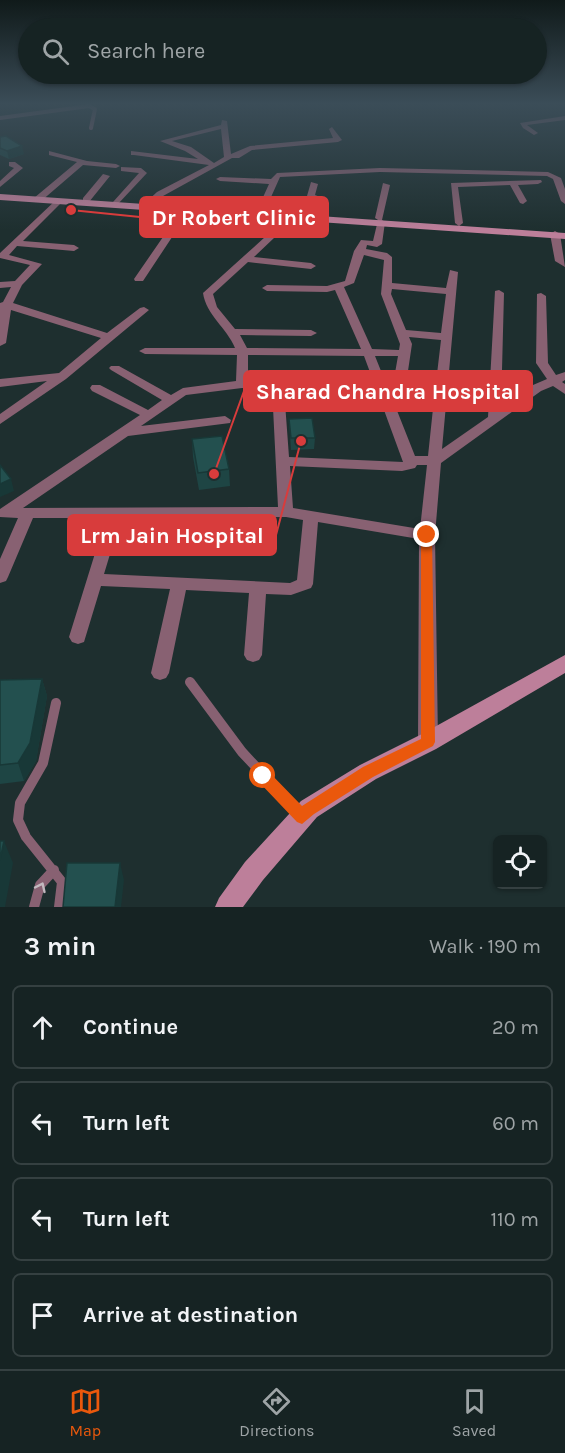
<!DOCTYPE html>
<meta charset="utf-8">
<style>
:root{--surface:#162323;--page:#232f30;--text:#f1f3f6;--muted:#9ea4a6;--line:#354041;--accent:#ea580c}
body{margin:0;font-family:Karla,sans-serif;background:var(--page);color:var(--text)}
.controls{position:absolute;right:18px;bottom:18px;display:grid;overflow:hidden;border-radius:9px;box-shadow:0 2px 4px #0004}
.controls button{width:54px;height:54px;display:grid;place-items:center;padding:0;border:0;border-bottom:2px solid var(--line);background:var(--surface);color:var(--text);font:30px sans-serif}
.stop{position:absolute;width:18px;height:18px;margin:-14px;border:4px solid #ea580c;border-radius:50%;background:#fff}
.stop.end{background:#ea580c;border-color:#fff;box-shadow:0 2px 6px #0008}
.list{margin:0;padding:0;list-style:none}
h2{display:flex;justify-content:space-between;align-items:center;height:78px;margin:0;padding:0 24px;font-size:26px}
h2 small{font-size:20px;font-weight:400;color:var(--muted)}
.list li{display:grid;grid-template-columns:39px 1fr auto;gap:18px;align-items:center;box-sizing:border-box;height:84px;margin:0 12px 12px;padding:0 12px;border:2px solid var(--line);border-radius:9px}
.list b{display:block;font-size:22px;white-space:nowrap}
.list em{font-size:20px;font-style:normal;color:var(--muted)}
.icon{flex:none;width:33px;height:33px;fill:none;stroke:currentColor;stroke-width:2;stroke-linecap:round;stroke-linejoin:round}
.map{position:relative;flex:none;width:565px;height:907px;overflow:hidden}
.search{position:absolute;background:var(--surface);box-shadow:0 2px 4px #0004;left:18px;right:18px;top:18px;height:66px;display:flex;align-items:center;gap:15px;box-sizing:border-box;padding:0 21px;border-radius:33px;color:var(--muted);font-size:22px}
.sheet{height:462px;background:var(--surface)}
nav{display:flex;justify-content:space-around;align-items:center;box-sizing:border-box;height:84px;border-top:2px solid var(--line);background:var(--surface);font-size:16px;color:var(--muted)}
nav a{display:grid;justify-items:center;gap:3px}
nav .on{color:var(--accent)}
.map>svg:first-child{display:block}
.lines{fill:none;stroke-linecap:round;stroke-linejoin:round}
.lane-far1{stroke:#886172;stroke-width:4}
.lane{stroke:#886172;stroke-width:10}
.street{fill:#886172;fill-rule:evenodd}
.secondary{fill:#bd7f9a;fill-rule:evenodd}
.wall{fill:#1e4544}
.shaded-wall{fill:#183837}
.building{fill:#23504f;stroke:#183837;stroke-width:1.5}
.oneway{stroke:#c2b9bf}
.route{fill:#ea580c}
.leader{fill:none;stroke:#d83c3c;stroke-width:2}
.callout-dot{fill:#d83c3c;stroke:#1e2f2f;stroke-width:2}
.callout{fill:#d83c3c;stroke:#d83c3c;stroke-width:2}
.callout-label{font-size:22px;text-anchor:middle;font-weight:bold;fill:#fff}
</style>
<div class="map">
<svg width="565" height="907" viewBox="0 0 565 907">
<rect width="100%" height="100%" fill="#1e2f2f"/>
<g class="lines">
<path class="lane-far1" d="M0,118L89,106L95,109L91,128"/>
<path class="lane" d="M190,682L242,752L301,815
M56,703L43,763L20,803L18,820L26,837L62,882L59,907
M34,907L40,885L54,870"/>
<path class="street" d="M565,116V120L527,125L538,133L534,135L523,128L520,123Z
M222,120L227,121L231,154L250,146L333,138L329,129L332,127L342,140L338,142L252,150L239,158H232L163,196L149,209H143V205L157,192L209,165L134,155H131V151L198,159L185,151L160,141L221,125ZM221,129L224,157L214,163L191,147L172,141Z
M49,151L87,161L116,164L120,166L116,168L83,165L40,202H34V198L77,162L49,155Z
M9,162H15L23,168L0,187V181L14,168L9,166Z
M121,167L141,168L147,173L117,205L113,202L139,173L121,171Z
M380,168L548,172L561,178L565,189V204L561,201L553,179L547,176L380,172L280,177L263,215L259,218L255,215L269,184L220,181L216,179L220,177L271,179L277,173Z
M103,174L110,176L89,202H83V198Z
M541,180L542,182L538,184L518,185L527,201L523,204L520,203L510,185L458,187L463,223L459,226L455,223L451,183Z
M311,182L318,184L315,195L328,200L323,216L316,214L319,201L307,196Z
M383,183L390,185L382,220L385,222L382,244L377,247L367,245L366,249L387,253L392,257V283L446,288L450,270L458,272L442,449L488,417L495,291L499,290L504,293L501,408L533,385L547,379L536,363L537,294L541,293L546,296L548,363L556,375L565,372V380L562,382L565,384V394L553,386L541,391L441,463L435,535L438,742L435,748L428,751L421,748L418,742L419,539L318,522L313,584L311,588L291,595L266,594L262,655L259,660L253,662L247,660L244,655L249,593L186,590L169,673L166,678L160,680L154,678L151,673L170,589L101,586L84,642L78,644L72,642L69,637L106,518H33L8,577L6,581L0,583V559L18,518L0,517V509L140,415L92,391L90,388L92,385H100L148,410L162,400L111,370L109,368L111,366H119L171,395L183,388L236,381L237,355L145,354L139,351L145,348H235C227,328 206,315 203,293L265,237L270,213L277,215L274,238L254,257L311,263L316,266L311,269L248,262L213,294L217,307L235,329L311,330L317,333L311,336L240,335L247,348L361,349L335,290L327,292L267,291L262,288L267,285L327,286L345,281L354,251L361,240L373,241L378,220L375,218ZM364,255L384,260L381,294L400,344L399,350L372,349L344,287L354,283ZM392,289L446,294L441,333L406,330L391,294ZM409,337L441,340L435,391H405L412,344ZM248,355L364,356L374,383L248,381ZM375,356H398L392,390L389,391ZM242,388H272L278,507L23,508L128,436L230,423L231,420L225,416L141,426L186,395ZM284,389L377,391L403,462L289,457ZM392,398L434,399L428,456H415ZM417,465H427L420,529L293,508L290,466L402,471L415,468ZM286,517L303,520L297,580L290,583L104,574L121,518Z
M57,199L60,200V204L23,241L74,245L79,248L74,251L17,246L9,255L42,264L22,285L13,303L107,333L140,308L144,307L149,310L66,379L0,424V414L47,381L0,387V379L59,373L101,338L11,310L6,343L0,346V303L3,302L11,287L0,288V282L15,281L30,265L0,258V253Z
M183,208L190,210L143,281H135L134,279Z
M555,231L560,234L565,267L555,261L550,234Z"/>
<path class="secondary" d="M0,194L565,233V239L0,200Z
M565,655V673L436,749L376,779L317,817L263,880L243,907H215L219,898L245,862L301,801L360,765L420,735Z"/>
</g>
<path class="wall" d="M0,137L24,154L9,159L0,155Z
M289,419L315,438L314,449L291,450Z
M192,439L229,469L230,486L199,490L193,457Z
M42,679L47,696L36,761L24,781L0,784V681Z"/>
<path class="shaded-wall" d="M22,146L24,154L9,159L7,151Z
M11,479L14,491L0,497V484Z
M42,679L47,696L36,761L24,781L18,763Z
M4,841L13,863L5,907H0V860Z
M120,863L124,880L121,907H115Z"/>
<path class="building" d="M6,136L22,146L7,151L0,148V137Z
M312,418L315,438H291L289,419Z
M222,436L229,469L198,473L192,439Z
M0,465L11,479L0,484Z
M42,679L30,743L18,763L0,765V680Z
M0,841H4L0,860Z
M67,863H120L115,907H63Z"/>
<defs><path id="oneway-chevron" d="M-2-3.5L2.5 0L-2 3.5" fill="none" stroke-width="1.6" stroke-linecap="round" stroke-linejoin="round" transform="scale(1.5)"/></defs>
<use class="oneway" href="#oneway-chevron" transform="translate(41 887) rotate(-65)"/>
<linearGradient id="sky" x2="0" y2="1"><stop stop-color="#101a1a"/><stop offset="0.45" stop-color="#3b4d58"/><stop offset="1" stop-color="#3b4d58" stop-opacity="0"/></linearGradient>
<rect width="565" height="230" fill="url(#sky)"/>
<path class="route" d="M427,531L432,535L435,742L433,746L373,777L314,814L302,824L297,822L258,781L256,776L258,771L263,769L268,771L302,806L363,767L421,739V535Z"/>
<path class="leader" d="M71 210L140 217M214 474L244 391M301 441L276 535"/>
<g class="callout-dot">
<circle cx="71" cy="210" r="6"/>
<circle cx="214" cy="474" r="6"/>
<circle cx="301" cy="441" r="6"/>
</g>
<g class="callout">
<rect x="140" y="197" width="188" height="40" rx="6"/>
<rect x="244" y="371" width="288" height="40" rx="6"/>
<rect x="68" y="515" width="208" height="40" rx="6"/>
</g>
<g class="callout-label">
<text x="234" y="225">Dr Robert Clinic</text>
<text x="388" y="399">Sharad Chandra Hospital</text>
<text x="172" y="543">Lrm Jain Hospital</text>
</g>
</svg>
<div class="controls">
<button><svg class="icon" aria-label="locate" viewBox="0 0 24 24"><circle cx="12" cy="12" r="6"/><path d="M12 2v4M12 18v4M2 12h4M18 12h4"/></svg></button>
</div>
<div class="stop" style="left:263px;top:776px"></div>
<div class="stop end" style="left:427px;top:535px"></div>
<div class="search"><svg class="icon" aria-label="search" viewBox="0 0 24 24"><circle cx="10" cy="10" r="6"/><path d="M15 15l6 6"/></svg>Search here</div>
</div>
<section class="sheet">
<h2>3 min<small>Walk · 190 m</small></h2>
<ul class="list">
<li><svg class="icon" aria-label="ahead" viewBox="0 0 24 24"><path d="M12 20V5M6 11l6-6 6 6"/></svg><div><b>Continue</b></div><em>20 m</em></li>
<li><svg class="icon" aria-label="left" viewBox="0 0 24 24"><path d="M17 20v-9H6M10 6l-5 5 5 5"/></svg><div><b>Turn left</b></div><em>60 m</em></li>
<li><svg class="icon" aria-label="left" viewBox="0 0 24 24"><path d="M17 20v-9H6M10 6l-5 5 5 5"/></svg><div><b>Turn left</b></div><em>110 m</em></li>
<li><svg class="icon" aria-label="arrive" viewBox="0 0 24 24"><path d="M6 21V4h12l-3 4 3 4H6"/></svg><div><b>Arrive at destination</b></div></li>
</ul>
</section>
<nav>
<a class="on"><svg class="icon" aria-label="map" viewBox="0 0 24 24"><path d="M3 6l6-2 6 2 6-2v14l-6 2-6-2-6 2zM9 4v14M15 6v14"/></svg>Map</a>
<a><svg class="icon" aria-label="directions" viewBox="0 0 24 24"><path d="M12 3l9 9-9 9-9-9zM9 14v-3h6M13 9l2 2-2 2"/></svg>Directions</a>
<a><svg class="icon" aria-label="saved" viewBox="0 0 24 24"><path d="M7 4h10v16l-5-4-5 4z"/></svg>Saved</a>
</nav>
